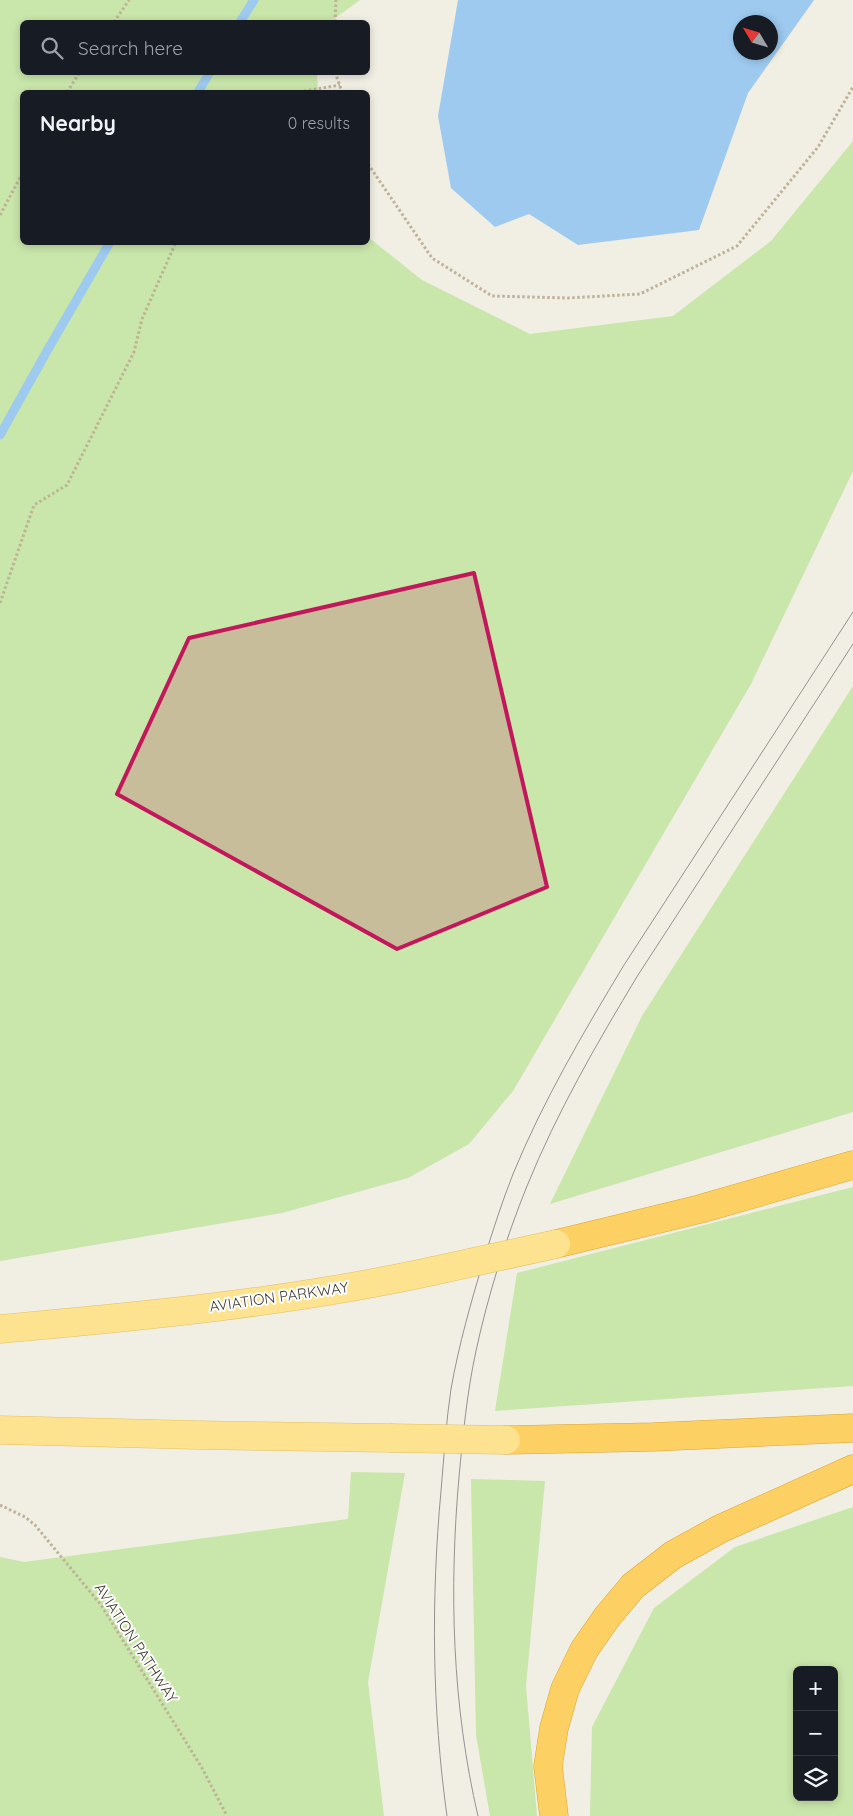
<!DOCTYPE html>
<meta charset="utf-8">
<style>
:root{--surface:#171b24;--page:#242831;--text:#f1f3f6;--muted:#9ea1a6;--line:#363941}
body{margin:0;font-family:Quicksand,sans-serif;background:var(--page);color:var(--text)}
.controls{position:absolute;right:15px;bottom:15px;display:grid;overflow:hidden;border-radius:8px;box-shadow:0 2px 8px #0003}
.controls button{width:45px;height:45px;display:grid;place-items:center;padding:0;border:0;border-bottom:1px solid var(--line);background:var(--surface);color:var(--text);font:25px sans-serif}
.compass{position:absolute;left:733px;top:15px;width:45px;height:45px;border-radius:50%;background:var(--surface);box-shadow:0 2px 8px #0003;rotate:308deg}
.list{margin:0;padding:0;list-style:none}
h2{display:flex;justify-content:space-between;align-items:center;height:65px;margin:0;padding:0 20px;font-size:21px}
h2 small{font-size:16px;font-weight:400;color:var(--muted)}
.icon{flex:none;width:28px;height:28px;fill:none;stroke:currentColor;stroke-width:2;stroke-linecap:round;stroke-linejoin:round}
.map{position:relative;flex:none;width:853px;height:1816px;overflow:hidden}
.search{position:absolute;background:var(--surface);box-shadow:0 2px 8px #0003;left:20px;top:20px;width:350px;height:55px;display:flex;align-items:center;gap:12px;box-sizing:border-box;padding:0 18px;border-radius:8px;color:var(--muted);font-size:19px}
.panel{position:absolute;background:var(--surface);box-shadow:0 2px 8px #0003;left:20px;top:90px;width:350px;height:155px;border-radius:8px}
.map>svg:first-child{display:block}
.green{fill:#c9e6ab;fill-rule:evenodd}
.water{fill:#9ecaef;fill-rule:evenodd}
.lines{fill:none;stroke-linecap:round;stroke-linejoin:round}
.stream{stroke:#9ecaef;stroke-width:9}
.primary-casing{stroke:#e2c160;stroke-width:29}
.highway-casing{stroke:#dba533;stroke-width:29}
.path{stroke:#beb297;stroke-width:3;stroke-dasharray:2.5 2.5;stroke-linecap:butt}
.primary{stroke:#fde390;stroke-width:28}
.highway{stroke:#fcd063;stroke-width:28}
.tram{stroke:#939393;stroke-width:1}
.primary-bridge-casing{stroke:#e2c160;stroke-width:29;stroke-linecap:butt}
.primary-bridge{stroke:#fde390;stroke-width:28}
.marked{fill:#c2185b;fill-opacity:0.2;stroke:#c2185b;stroke-width:4;stroke-linejoin:round}
.labels{text-anchor:middle;stroke-width:4;stroke-linejoin:round;paint-order:stroke}
.street-label{font-size:15px;fill:#433d33;stroke:#fff}
</style>
<div class="map">
<svg width="853" height="1816" viewBox="0 0 853 1816">
<rect width="100%" height="100%" fill="#f1eee3"/>
<path class="green" d="M0,0H360L330,22H22V72L317,73L318,92H22V242H368V237L422,280L530,334L673,316L771,241L853,141V471L751,684L513,1091L469,1144L408,1178L282,1213L0,1261Z
M853,686V1112L550,1204L642,1016Z
M853,1187V1386L495,1411L517,1273Z
M351,1472L405,1473L368,1682L384,1816H0V1557L24,1562L348,1519Z
M471,1479L545,1481L526,1686L537,1816H490L476,1735Z
M853,1507V1816H590L592,1727L654,1608L735,1547ZM797,1670H834V1797H797Z"/>
<path class="water" d="M458,0H814L748,93L699,230L578,245L529,214L495,227L451,188L438,116ZM740,22H770V52H740Z"/>
<g class="lines">
<path class="stream" d="M240,22L254,0
M198,92L210,72
M0,435L47,351L110,242"/>
<g class="primary-casing">
<path id="primary" d="M0,1329C145,1316 291,1302 433,1271
M0,1430L197,1435L390,1438"/>
</g>
<g class="highway-casing">
<path id="highway" d="M556,1244L700,1209L853,1165
M506,1440L653,1437L853,1428
M554,1816L548,1766L554,1728L565,1689L584,1650L607,1617L633,1586L673,1555L720,1529L853,1469"/>
</g>
<path class="path" d="M114,22L129,0
M335,22L336,0
M335,72L342,92
M67,92L80,72
M299,92L340,85
M368,164L432,258L492,296L568,298L640,294L737,246L818,147L853,87
M0,215L22,174
M0,603L34,505L67,485L134,352L142,319L176,242
M0,1505L25,1517L35,1525L101,1605L202,1768L227,1816"/>
<use href="#primary" class="primary"/>
<use href="#highway" class="highway"/>
<path class="tram" d="M447,1816C432,1709 431,1599 441,1491C444,1457 446,1422 451,1389C459,1344 471,1302 484,1259C493,1230 502,1202 513,1174C543,1101 583,1033 624,965L853,612
M478,1816C452,1705 449,1590 459,1477C463,1435 467,1392 476,1351C488,1295 506,1238 527,1186C557,1112 597,1043 638,975L853,644"/>
<g class="primary-bridge-casing">
<path id="primary-bridge" d="M433,1271L556,1244
M390,1438L506,1440"/>
</g>
<use href="#primary-bridge" class="primary-bridge"/>
</g>
<path class="marked" d="M474,573L547,887L397,949L117,794L189,638Z"/>
<g class="labels">
<g class="street-label">
<text transform="translate(279 1297) rotate(-8)" y="5">AVIATION PARKWAY</text>
<text transform="translate(136 1643) rotate(57)" y="5">AVIATION PATHWAY</text>
</g>
</g>
</svg>
<div class="controls">
<button>+</button>
<button>−</button>
<button><svg class="icon" aria-label="layers" viewBox="0 0 24 24"><path d="M12 4l9 5-9 5-9-5zM3 14l9 5 9-5"/></svg></button>
</div>
<svg class="compass" viewBox="-18 -18 36 36"><path d="M0-13l5 13h-10z" fill="#e53935"/><path d="M0 13l5-13h-10z" fill="#9ea1a6"/></svg>
<div class="search"><svg class="icon" aria-label="search" viewBox="0 0 24 24"><circle cx="10" cy="10" r="6"/><path d="M15 15l6 6"/></svg>Search here</div>
<section class="panel">
<h2>Nearby<small>0 results</small></h2>
<ul class="list">
</ul>
</section>
</div>
